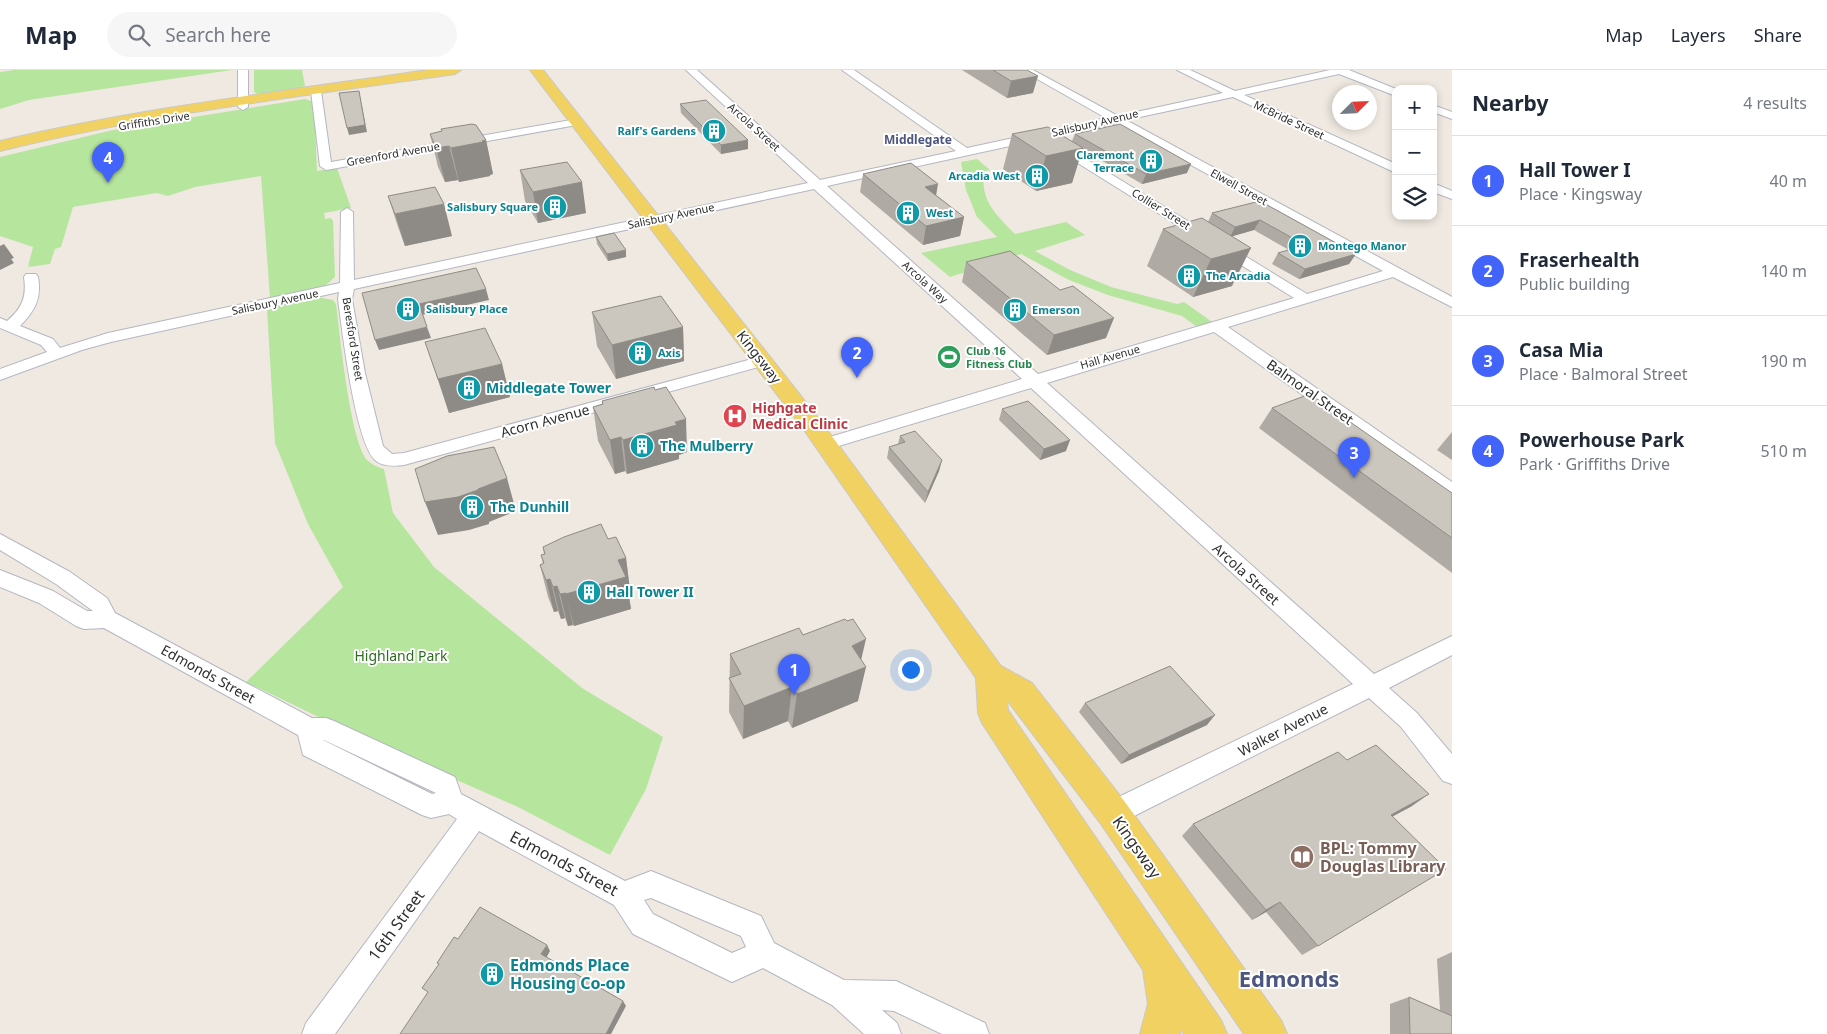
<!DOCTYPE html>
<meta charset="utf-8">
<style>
:root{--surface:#fff;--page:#f6f6f7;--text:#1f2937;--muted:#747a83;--line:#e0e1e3;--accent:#4264fb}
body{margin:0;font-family:"Noto Sans",sans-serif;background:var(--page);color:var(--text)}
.controls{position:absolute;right:15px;top:15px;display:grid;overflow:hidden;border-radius:10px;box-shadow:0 2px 8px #0003}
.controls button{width:45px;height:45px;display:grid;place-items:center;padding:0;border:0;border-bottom:1px solid var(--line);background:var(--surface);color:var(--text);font:25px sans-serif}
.compass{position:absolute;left:1332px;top:15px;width:45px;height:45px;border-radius:50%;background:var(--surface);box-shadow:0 2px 8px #0003;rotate:66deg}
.you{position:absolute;left:910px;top:599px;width:18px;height:18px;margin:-12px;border:4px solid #fff;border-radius:50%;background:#1a73e8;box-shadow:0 0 0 8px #1a73e833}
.badge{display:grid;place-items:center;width:32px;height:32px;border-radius:50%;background:var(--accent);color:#fff;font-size:16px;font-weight:700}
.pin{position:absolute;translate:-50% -41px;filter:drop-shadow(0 1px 2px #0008)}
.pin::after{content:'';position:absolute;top:26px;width:18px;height:15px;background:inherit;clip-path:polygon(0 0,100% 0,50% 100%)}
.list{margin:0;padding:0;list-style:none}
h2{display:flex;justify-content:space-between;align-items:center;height:65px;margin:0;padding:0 20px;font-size:21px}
h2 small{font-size:16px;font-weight:400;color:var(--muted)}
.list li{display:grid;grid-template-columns:32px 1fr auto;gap:15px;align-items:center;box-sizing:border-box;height:90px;padding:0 20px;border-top:1px solid var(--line)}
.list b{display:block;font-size:19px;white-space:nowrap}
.list p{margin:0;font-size:16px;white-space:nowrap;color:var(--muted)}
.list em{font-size:16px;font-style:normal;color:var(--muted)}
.icon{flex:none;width:28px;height:28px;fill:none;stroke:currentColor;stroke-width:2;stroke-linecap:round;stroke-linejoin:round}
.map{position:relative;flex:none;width:1452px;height:964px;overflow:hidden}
header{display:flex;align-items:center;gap:30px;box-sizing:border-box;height:70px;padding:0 25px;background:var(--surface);border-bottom:1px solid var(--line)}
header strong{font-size:24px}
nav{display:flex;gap:28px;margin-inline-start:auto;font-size:18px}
.search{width:350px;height:45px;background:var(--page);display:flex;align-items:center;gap:12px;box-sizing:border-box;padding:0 18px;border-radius:28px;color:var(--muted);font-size:19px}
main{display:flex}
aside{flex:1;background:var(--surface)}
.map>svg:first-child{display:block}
.green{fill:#b6e59e}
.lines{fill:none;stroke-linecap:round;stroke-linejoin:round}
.minor-casing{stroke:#b4b7c1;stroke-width:2}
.major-casing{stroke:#c9c9c9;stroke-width:2}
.minor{fill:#fff;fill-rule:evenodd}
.major{fill:#f2d163;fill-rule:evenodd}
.wall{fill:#afaba4}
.shaded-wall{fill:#8e8b86}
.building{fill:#cbc7bf;stroke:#8e8b86}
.labels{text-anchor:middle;stroke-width:4;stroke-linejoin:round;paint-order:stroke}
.far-street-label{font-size:11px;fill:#2e2e2e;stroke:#fff}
.far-culture-label{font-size:11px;font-weight:bold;fill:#0d838f;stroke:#fff;text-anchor:start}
.far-leisure-label{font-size:11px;font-weight:bold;fill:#27864d;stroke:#fff;text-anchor:start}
.far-neighbourhood-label{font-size:12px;font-weight:bold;fill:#4d5680;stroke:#fff}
.street-label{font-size:14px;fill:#2e2e2e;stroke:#fff}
.culture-label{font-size:14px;font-weight:bold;fill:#0d838f;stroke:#fff;text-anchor:start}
.health-label{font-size:14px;font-weight:bold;fill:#be3a42;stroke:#fff;text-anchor:start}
.park-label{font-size:14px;fill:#2c6e1b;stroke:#fff}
.near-street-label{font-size:16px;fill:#2e2e2e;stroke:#fff}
.near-education-label{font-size:16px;font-weight:bold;fill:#785e54;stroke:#fff;text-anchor:start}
.near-culture-label{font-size:16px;font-weight:bold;fill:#0d838f;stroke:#fff;text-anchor:start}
.near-district-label{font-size:22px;font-weight:bold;fill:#4d5680;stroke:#fff}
</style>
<header>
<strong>Map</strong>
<div class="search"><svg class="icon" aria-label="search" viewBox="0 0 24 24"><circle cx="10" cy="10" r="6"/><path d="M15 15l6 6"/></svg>Search here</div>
<nav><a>Map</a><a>Layers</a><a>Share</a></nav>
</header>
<main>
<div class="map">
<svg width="1452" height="964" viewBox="0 0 1452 964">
<rect width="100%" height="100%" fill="#efe9e1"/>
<path class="green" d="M14,0H232L29,30L0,39V2Z
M254,0H302L305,16L301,17L302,19L258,24L254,22Z
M305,29L314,32L317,101L337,98L351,138L324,143L325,149L331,148L333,151L335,207L326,215L316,219L270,228L261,106L195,117L168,126L157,123L73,137L61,177L55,179L50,194L28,197L33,177L0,166V87L113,60Z
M977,89L990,100L984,101C980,131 996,144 1015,164L1066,152L1085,165L1035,181L1070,200L1111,217L1177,234L1184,232L1215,254L1200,259L1182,246L1108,225L1069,210L1021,184L950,207L921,183L997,167L977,147L966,120L961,92Z
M317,227L333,230L336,234C340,265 350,370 367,390C372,395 378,397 384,399L393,443L434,497L582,618L663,667L646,719L610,785L518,737L366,670L246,612L343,517L308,454L275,373L267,240L278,236Z"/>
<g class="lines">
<g class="minor-casing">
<path id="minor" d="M238,0H248V37L243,40L238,37Z
M686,0H697L820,110L956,81L842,0H854L967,78L1106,48L1021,0H1033L1118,46L1223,23L1177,0H1190L1235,21L1330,0H1349L1396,19V26L1339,4L1244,25L1396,94V103L1233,27L1126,50L1452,227V237L1393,207L1228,257L1452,412V428L1445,426L1214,262L1047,313L1374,604L1452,566V585L1389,618L1417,643L1452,684V714L1443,711L1401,657L1369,628L1122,752L1113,755L1104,752L1100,743L1104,734L1353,614L1031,318L832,378L826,380L820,378L817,374L820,370L1022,309L814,119L354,219L352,229L365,303L383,376L392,384L404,383L763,286L769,288L771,291L769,294L404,395C395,396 382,397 375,390C355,371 342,260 338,229L339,222L111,272L82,280L0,310V299L47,282L41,275L0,258V248L7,251C22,238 27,227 24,207L26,204H36L38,207C42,228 35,241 20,256L53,269L60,278L108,263L340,213L341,142L347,138L353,142L354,210L808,113ZM1115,53L1383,201L1307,224L1060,73H1052L1050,75L1052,77L1294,228L1038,304L827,116Z
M316,18L321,21L331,92L577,49L582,52L577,55L326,100L320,96L311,21Z
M1433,35L1452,42V49L1433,42Z
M1433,113L1452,121V129L1433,122Z
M0,464L70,502L107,528L115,543L312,648H326L334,651L455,707L461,724L625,811L651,801L761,846L774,873L844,910L896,911L985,953L989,964H942L894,941L882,940L897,953L901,964H864L832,935L763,898L732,912L633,864L614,835L479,761L335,964H302L306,953L457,749L449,744L431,748L422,745L303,685L298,665L104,558L84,559L76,556L39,533L0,517V500L53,521L87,541H93L56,514L0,480ZM323,670H324L436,723L432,724ZM651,828L741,866L746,877L732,883L653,844L644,830Z"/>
</g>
<g class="major-casing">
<path id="major" d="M428,0H461L455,4C303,26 150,44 0,81V71C141,38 285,21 428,0Z
M530,0H543L820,350L1001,596L1032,613L1125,732L1281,950L1287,964H1244L1101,754L1007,630L1008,640L1221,950L1227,964H1184L1181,959L1180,964H1140L1148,934L1143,900L982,653L978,643L976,608L804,360Z"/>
</g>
<use href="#minor" class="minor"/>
<use href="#major" class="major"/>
</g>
<path class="wall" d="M962,0H1027L1033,23L1007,28Z
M680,34L748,79L721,84L681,43Z
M441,59L486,70L493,104L490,105V106L459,112L458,110L445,112L438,97L430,64L442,61Z
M1012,64L1072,71L1075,64L1187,103L1142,114L1082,79L1072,113L1036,121L1003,99Z
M520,100L586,143L538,153L525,131Z
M863,104L936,125L964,147L960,166L923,175L860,122Z
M388,126L452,166L405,176L398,157Z
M1260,131L1356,184L1349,194L1299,209L1272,194L1278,183L1289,180L1254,160L1232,166V216L1193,227L1147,196L1163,159L1208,152L1212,143Z
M596,167L626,187L608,191L597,174Z
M966,192L1106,268L1047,285L962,212Z
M592,242L683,257L684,291L616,309L597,276Z
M425,272L502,294L510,327L449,343Z
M602,331L687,382L679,385V389L627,404L625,401L615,404L598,371L593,337L602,334Z
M1272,338L1452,423V503L1259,358Z
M1002,339L1066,381L1040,390L999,350Z
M1452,362V390L1437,380Z
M900,366L942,390L939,401L925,433L887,388L889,377L898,374Z
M608,469L626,488L630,520L628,521L631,539L574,556L573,555L568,556L565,548L561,549L558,541L554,542L548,527L540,495L543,494L541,485L544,484L543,477Z
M803,565L861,589L858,631L792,658L788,651L743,669L729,642L730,584Z
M1085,633L1207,655L1121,694L1079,642Z
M1347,690L1412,736L1393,746L1318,876L1302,885L1266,842L1252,850L1182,766L1193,754Z
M1452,882V964H1390V934L1409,927L1440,940L1437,889Z"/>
<path class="shaded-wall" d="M1038,6L1033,23L1007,28L1011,11Z
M359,21L367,62L349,65L347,58Z
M486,70L493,104L490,105V106L459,112L451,78Z
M748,70V79L721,84V75Z
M449,76L458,110L445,112L436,78Z
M1083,78L1072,113L1036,121L1046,86Z
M1191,94L1187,103L1142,114L1146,104Z
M582,112L586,143L538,153L533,122Z
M938,114L935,132L925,117Z
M444,134L452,166L405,176L395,144Z
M964,147L960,166L923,175L926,156Z
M1260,150L1254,160L1230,167L1235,157Z
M4,174L14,188L11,189L14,193L0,200V176Z
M1251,178L1232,216L1193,227L1211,189Z
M626,180V187L608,191L607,184Z
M1356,184L1349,194L1299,209L1305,199Z
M486,219L489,230L422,245L419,234Z
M1114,248L1106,268L1047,285L1054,265Z
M427,257L431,268L379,280L375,270Z
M683,257L684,291L616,309L612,275Z
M502,294L510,327L449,343L438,309Z
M686,349L687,382L679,385V389L627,404L623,370L675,352Z
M621,367L625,401L615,404L610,370Z
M1070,370L1066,381L1040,390L1044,379Z
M942,390L939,401L925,433L928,422Z
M507,408L516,441L489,452V454L469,460L438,465L425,432L478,419Z
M626,488L630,520L628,521L631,539L574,556L566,524L618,490Z
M550,509L558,541L554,542L546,510Z
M557,516L565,548L561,549L553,517Z
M566,523L573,555L568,556L560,524Z
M866,569L859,599L866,597L858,631L792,658L797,624L852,576Z
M792,617L788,651L743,669L744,636Z
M1215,645L1207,655L1121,694L1129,685Z
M1429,724L1412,736L1375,756L1391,745Z
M1280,832L1266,842L1252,850L1266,840Z
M547,875L550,881L545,890L541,884Z
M623,931L626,936L611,964H606Z"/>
<path class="building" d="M993,0H1027L1038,6L1011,11Z
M359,21L365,55L347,58L339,23Z
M706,30L748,70L721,75L680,34Z
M472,54L476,55L486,70L482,71L483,72L451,78L449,76L436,78L430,64L442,61L441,59Z
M1120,54L1191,94L1146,104L1075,64Z
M1048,57L1083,78L1046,86L1012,64Z
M567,92L582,112L533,122L520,100Z
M911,93L938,114L925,117L964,147L926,156L863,104Z
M435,117L444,134L395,144L388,126Z
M1260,131L1356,184L1305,199L1278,183L1305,175L1260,150L1235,157L1212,143Z
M1202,148L1251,178L1211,189L1163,159Z
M614,163L626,180L607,184L596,167Z
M1010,181L1060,220L1073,216L1114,248L1054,265L966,192Z
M476,198L486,219L419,234L427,257L375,270L362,223Z
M661,226L683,257L612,275L592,242Z
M485,258L502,294L438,309L425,272Z
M654,317L655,320L666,317L686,349L675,352L677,355L623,370L621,367L610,370L593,337L603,334L602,331Z
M1310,324L1452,423V468L1272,338Z
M1028,331L1070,370L1044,379L1002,339Z
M915,361L942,390L928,422L889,377L905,372L900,366Z
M494,377L507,408L478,419V420L458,427L425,432L415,399L447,386Z
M601,454L608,469L616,467L626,488L618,490L626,507L566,524V523L560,524L557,516L553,517L550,509L546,510L540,495L544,493L541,485L545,484L543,477L564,467Z
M845,549L847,551L853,549L866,569L852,576L866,597L797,624L792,617L744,636L729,608L741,604L730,584L799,558L803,565Z
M1170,596L1215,645L1129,685L1085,633Z
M1376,675L1429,724L1391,745L1446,799L1318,876L1280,832L1266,840L1193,754L1338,682L1347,690Z
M480,837L547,875L541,884L623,931L606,964H400L428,922L422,918L439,894L437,893L454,867L458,869Z
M1409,927L1452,946V964H1410Z"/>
<defs>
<g id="building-disc" transform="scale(1.25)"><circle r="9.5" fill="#0f9aa8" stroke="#fff"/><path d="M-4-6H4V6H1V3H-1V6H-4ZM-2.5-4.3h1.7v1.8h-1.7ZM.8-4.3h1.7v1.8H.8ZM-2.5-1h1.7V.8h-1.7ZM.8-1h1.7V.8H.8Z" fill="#fff"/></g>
<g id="stadium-disc" transform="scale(1.25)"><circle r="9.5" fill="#2e9e5b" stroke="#fff"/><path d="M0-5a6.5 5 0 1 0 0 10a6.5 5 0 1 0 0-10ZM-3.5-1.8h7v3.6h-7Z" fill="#fff"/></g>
<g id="hospital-disc" transform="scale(1.25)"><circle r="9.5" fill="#e0444e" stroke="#fff"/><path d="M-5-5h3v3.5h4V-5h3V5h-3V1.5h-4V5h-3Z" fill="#fff"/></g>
<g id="library-disc" transform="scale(1.25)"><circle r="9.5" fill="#8d6e63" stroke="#fff"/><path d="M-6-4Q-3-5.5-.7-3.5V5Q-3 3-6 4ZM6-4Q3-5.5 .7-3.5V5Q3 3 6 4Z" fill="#fff"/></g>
</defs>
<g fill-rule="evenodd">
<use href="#building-disc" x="714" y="61"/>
<use href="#building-disc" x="1151" y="91"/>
<use href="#building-disc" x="1037" y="106"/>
<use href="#building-disc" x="555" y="137"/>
<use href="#building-disc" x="908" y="143"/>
<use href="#building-disc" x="1300" y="176"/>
<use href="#building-disc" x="1189" y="206"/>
<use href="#building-disc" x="408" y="239"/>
<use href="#building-disc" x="1015" y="240"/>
<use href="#building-disc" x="640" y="283"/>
<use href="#stadium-disc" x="949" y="287"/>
<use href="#building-disc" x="469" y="318"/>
<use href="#hospital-disc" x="735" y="346"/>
<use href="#building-disc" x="642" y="376"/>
<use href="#building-disc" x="472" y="437"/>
<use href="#building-disc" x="589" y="522"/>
<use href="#library-disc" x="1302" y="787"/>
<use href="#building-disc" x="492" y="904"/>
</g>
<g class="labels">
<g class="far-street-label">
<text transform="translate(1289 50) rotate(25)" y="4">McBride Street</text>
<text transform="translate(154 51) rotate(-9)" y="4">Griffiths Drive</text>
<text transform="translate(1095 53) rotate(-13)" y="4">Salisbury Avenue</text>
<text transform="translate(754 57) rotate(42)" y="4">Arcola Street</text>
<text transform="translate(393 84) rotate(-10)" y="4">Greenford Avenue</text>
<text transform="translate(1239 117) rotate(29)" y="4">Elwell Street</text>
<text transform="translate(1161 139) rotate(32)" y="4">Collier Street</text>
<text transform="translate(671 146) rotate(-12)" y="4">Salisbury Avenue</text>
<text transform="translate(925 212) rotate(42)" y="4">Arcola Way</text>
<text transform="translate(275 232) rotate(-12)" y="4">Salisbury Avenue</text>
<text transform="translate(353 269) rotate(81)" y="4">Beresford Street</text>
<text transform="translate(1110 287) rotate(-16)" y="4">Hall Avenue</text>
</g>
<g class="far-culture-label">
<text x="696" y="65" text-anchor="end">Ralf's Gardens</text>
<text x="1134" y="89" text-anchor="end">Claremont<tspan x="1134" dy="13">Terrace</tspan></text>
<text x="1020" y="110" text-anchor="end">Arcadia West</text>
<text x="538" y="141" text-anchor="end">Salisbury Square</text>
<text x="926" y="147">West</text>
<text x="1318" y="180">Montego Manor</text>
<text x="1206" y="210">The Arcadia</text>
<text x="426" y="243">Salisbury Place</text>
<text x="1032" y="244">Emerson</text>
<text x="658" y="287">Axis</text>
</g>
<g class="far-leisure-label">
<text x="966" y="285">Club 16<tspan x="966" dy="13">Fitness Club</tspan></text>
</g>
<g class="far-neighbourhood-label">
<text x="918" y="74">Middlegate</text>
</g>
<g class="street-label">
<text transform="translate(759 287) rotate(52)" y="5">Kingsway</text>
<text transform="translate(1310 322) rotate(35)" y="5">Balmoral Street</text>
<text transform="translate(545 351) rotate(-15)" y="5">Acorn Avenue</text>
<text transform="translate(1246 504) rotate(42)" y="5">Arcola Street</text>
<text transform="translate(208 604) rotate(29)" y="5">Edmonds Street</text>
<text transform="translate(1283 660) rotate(-27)" y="5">Walker Avenue</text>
</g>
<g class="culture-label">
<text x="486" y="323">Middlegate Tower</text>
<text x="660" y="381">The Mulberry</text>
<text x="490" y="442">The Dunhill</text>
<text x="606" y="527">Hall Tower II</text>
</g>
<g class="health-label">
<text x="752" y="343">Highgate<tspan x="752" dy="16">Medical Clinic</tspan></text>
</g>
<g class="park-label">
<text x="401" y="591">Highland Park</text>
</g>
<g class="near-street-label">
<text transform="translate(1137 777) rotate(55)" y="6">Kingsway</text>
<text transform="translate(564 793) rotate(28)" y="6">Edmonds Street</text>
<text transform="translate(396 855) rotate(-54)" y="6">16th Street</text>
</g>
<g class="near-education-label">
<text x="1320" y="784">BPL: Tommy<tspan x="1320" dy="18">Douglas Library</tspan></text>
</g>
<g class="near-culture-label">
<text x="510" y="901">Edmonds Place<tspan x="510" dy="18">Housing Co-op</tspan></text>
</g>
<g class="near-district-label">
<text x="1289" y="917">Edmonds</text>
</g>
</g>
</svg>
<div class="controls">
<button>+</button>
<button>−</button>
<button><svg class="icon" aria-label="layers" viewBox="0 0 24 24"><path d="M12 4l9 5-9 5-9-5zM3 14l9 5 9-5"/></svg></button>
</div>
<svg class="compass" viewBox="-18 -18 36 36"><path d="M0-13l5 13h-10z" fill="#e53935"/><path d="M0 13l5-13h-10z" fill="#747a83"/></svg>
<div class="you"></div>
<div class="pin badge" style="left:794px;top:625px">1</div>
<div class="pin badge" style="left:857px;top:308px">2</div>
<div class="pin badge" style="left:1354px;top:408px">3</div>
<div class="pin badge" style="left:108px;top:113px">4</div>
</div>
<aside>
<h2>Nearby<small>4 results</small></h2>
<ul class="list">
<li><span class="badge">1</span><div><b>Hall Tower I</b><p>Place · Kingsway</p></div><em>40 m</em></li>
<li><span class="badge">2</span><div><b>Fraserhealth</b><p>Public building</p></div><em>140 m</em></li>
<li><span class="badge">3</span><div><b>Casa Mia</b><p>Place · Balmoral Street</p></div><em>190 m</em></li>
<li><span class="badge">4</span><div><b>Powerhouse Park</b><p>Park · Griffiths Drive</p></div><em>510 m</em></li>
</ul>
</aside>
</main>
